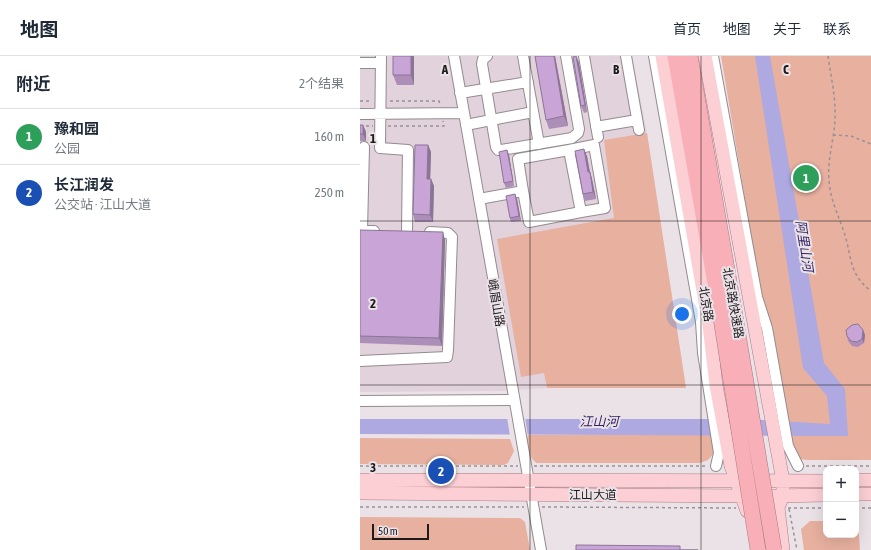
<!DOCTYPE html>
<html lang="zh">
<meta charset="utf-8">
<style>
:root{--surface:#fff;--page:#f2f2f3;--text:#1f2937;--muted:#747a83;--line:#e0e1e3;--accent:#db2777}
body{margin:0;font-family:"Asap Condensed","Noto Sans SC",sans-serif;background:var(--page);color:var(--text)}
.controls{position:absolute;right:12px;bottom:12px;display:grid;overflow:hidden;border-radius:8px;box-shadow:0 4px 16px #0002}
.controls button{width:36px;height:36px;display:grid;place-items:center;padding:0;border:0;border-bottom:1px solid var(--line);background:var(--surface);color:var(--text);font:20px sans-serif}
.scale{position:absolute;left:12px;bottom:10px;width:57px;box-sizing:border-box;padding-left:4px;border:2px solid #1d1a1c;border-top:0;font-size:11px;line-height:14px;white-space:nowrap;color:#1d1a1c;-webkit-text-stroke:3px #ebe2e7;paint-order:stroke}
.you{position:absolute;left:322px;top:258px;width:14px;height:14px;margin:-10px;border:3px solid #fff;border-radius:50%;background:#1a73e8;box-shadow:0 0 0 6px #1a73e833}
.badge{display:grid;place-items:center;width:26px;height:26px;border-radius:50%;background:var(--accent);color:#fff;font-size:13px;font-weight:700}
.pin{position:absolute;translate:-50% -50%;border:2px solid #fff;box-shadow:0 1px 4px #0006}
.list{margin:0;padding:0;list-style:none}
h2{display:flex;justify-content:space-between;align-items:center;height:52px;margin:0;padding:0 16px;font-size:17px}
h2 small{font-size:13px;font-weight:400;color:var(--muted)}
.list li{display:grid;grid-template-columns:26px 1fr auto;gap:12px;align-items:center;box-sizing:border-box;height:56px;padding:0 16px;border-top:1px solid var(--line)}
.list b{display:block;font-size:15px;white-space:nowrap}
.list p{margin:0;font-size:13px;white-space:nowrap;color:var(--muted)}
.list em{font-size:13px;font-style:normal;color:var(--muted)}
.map{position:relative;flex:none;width:511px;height:494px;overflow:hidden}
header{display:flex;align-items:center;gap:24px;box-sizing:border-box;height:56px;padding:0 20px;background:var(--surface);border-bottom:1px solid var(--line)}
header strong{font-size:19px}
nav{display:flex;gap:22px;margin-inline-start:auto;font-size:14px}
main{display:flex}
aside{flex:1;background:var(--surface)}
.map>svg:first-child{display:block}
.built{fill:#e2d2db}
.green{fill:#e7b09f}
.water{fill:#aea9e1}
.pier{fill:#ebe2e7}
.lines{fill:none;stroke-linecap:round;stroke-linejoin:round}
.minor-casing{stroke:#938b8f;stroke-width:12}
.major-casing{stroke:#ab7b81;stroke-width:14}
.highway-casing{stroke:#ab7b81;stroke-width:16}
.path{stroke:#989195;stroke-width:1.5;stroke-dasharray:3 3;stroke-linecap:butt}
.minor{stroke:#fff;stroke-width:10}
.major{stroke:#fbcfd4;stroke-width:13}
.highway{stroke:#f8afb8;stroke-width:15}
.highway-bridge-casing{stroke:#ab7b81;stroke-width:16;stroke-linecap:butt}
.highway-bridge{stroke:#f8afb8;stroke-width:15}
.wall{fill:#ac8eb8}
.shaded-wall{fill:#8c7496}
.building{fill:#c8a5d6;stroke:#8c7496}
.grid{fill:none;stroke:#1d1a1c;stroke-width:1;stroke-opacity:0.55}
.labels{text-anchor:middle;stroke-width:4;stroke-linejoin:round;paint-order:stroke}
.street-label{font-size:12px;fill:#1d1a1c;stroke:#ebe2e7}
.water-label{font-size:13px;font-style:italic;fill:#312364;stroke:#ebe2e7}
.grid-label{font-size:13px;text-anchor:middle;font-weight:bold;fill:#1d1a1c;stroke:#ebe2e7;stroke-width:4;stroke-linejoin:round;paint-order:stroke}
</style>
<header>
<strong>地图</strong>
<nav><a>首页</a><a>地图</a><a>关于</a><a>联系</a></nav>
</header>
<main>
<aside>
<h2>附近<small>2个结果</small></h2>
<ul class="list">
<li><span class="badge" style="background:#2e9e5b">1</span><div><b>豫和园</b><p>公园</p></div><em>160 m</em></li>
<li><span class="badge" style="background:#1a4fb4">2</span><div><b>长江润发</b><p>公交站 · 江山大道</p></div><em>250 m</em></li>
</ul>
</aside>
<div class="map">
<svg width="511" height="494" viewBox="0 0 511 494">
<rect width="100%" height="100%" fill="#ebe2e7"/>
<path class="built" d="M0,0H272L287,77L326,332H187L142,335L0,336Z"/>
<path class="green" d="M361,0H511V404H447L439,403L434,396L412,270L402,245Z
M287,77L326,332H187L184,317L161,321L137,183L254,162L244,84Z
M166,379H353L355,396L348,404L340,407H177C167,401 168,388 166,379Z
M0,382L150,383L154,395L148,407L144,409L0,408Z
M0,461L160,462L165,466L170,494H0Z
M496,464H498L500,494H444L441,473L450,465H466V479H496Z"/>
<path class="water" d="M395,0H410L464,307L485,333L488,380L0,378V363H385L470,368L467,340L443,312Z"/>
<path class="pier" d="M147,361H165L168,381L150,380Z"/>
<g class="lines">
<g class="minor-casing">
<path id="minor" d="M21,0L20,92L48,94L47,176
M94,0L181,494
M127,0L123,3L122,8L136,91L138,94H141L212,82L218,77L219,73L206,0
M163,0L179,88
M224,0L238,81
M266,0L279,74
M294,0L341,266L343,297L359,397L356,410
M353,0L397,241L407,272L428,390L438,410
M0,7H21
M100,37L168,26
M0,58L104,57
M106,69L173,56
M236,71L277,64
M4,91L2,175H14
M209,94L234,89L245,152L221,156
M119,143L163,135L158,103L209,94L221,156L169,166L163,135
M0,305L87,301L88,294L92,181L88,177L70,176
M0,345L153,344"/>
</g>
<g class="major-casing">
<path id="major" d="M302,0L349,269L356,329L371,410L387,455
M345,0L423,425V440L418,451L423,494
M0,424L466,425
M496,424H511
M0,437L390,440
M496,438H511
M414,440L466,439"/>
</g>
<g class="highway-casing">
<path id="highway" d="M315,0L358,244
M330,0L372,242"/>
</g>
<path class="path" d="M468,0C471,21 476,42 475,64C474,84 467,104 469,124C470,144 479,160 485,179C492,203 489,218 511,235
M0,45H12
M30,45H79L80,48
M0,70H13
M28,70H84L83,65
M473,79L491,80L511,88
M0,410H158
M174,410H348
M446,410H511
M0,451H164
M182,451L376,452
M428,452H466
M496,452H511
M429,453L437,494"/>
<use href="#minor" class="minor"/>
<use href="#major" class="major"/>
<use href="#highway" class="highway"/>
<g class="highway-bridge-casing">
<path id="highway-bridge" d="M372,242L414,494
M358,244L398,494"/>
</g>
<use href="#highway-bridge" class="highway-bridge"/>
</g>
<path class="wall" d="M54,0V29H37L33,19Z
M195,0L208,70L189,73L186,64Z
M216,0L219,7L227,56L224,57L221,50Z
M0,69H3L6,76V85H0Z
M68,89L71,96L70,123H71L74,130L73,166H55L53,158Z
M147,94L149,99L154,130L146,132L144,127Z
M227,100L230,116L232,123L236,143L225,145L223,138Z
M155,138L157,143L161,165L151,166L150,162Z
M0,174L85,184L82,290L0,287Z
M503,274L505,279L504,287L498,291L492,290L488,285L487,280Z"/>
<path class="shaded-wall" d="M51,0H54V29L51,19Z
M194,0H195L208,70L204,60Z
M216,0L219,7L227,56L225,49Z
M3,69L6,76V85L3,78Z
M68,89L71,96L70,130L67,123Z
M224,93L227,100L231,123L228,116Z
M147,94L149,99L154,130L153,125Z
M230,116L232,123L236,143L233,136Z
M71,123L74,130L73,166L70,159Z
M155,138L157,143L161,165L159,160Z
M83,176L85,184L82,290L79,282Z
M503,274L505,279L504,287L502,283Z"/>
<path class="building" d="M33,0H51V19H33Z
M175,0H194L204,60L186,64Z
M216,0L225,49L221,50L213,1Z
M0,69H3V78H0Z
M55,89H68L67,123H71L70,159L53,158Z
M224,93L228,116H230L233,136L223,138L215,95Z
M147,94L153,125L144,127L139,96Z
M155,138L159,160L150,162L146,140Z
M0,174L83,176L79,282L0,280Z
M498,268L503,274L502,283L497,286L491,285L487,280L486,274L492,269Z
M216,489L320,490V494H338H216Z"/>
<path class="grid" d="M170,0V494M341,0V494M0,165H511M0,329H511"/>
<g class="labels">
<g class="street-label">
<text transform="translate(136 247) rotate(80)" y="4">峨眉山路</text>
<text transform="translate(373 247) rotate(80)" y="4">北京路快速路</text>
<text transform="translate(346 248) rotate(80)" y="4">北京路</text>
<text x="233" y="443">江山大道</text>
</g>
<g class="water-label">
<text transform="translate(445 190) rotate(81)" y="5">阿里山河</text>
<text x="239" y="370">江山河</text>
</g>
</g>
<g class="grid-label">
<text x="85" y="18">A</text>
<text x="256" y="18">B</text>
<text x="426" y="18">C</text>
<text x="13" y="87">1</text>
<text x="13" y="252">2</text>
<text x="13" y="416">3</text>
</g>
</svg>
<div class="controls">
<button>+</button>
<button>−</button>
</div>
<div class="scale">50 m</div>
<div class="you"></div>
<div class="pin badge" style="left:446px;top:122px;background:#2e9e5b">1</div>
<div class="pin badge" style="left:81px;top:415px;background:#1a4fb4">2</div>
</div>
</main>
